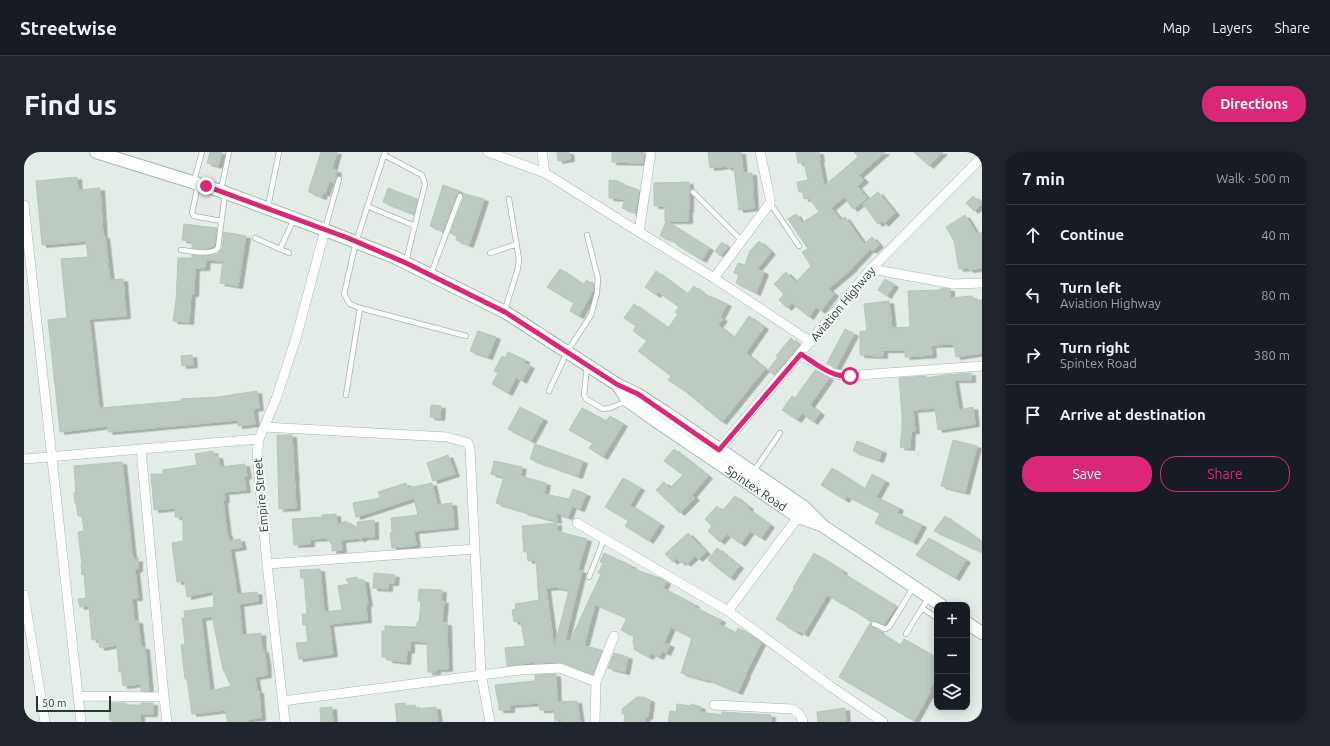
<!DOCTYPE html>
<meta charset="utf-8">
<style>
:root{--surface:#171b24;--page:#20242c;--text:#f1f3f6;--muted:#9ea1a6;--line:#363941;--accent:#db2777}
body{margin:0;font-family:Ubuntu,sans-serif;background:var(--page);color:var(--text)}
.controls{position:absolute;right:12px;bottom:12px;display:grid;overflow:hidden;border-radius:8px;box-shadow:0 2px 10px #0003}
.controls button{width:36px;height:36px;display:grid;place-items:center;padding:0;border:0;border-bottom:1px solid var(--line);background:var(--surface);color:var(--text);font:20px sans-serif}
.scale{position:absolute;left:12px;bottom:10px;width:75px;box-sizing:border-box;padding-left:4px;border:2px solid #253c32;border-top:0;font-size:11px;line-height:14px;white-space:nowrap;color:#253c32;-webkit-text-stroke:3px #f4f9f6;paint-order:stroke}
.stop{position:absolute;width:12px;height:12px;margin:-9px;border:3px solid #db2777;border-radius:50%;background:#fff}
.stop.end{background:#db2777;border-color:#fff;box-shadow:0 1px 4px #0008}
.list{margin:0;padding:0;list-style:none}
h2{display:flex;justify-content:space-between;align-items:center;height:52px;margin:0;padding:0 16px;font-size:17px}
h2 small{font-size:13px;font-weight:400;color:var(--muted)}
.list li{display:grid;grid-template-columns:26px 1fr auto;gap:12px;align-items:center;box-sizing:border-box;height:60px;padding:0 16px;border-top:1px solid var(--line)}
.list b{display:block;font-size:15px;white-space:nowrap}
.list p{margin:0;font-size:13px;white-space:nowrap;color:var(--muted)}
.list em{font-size:13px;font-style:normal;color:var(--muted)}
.actions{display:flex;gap:8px;padding:12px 16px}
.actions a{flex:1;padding:9px 0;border:1px solid var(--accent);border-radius:16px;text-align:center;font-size:14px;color:var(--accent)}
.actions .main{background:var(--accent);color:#fff}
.icon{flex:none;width:22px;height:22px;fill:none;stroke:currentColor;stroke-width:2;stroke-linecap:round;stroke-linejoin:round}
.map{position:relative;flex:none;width:958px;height:570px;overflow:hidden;border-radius:16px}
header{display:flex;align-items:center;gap:24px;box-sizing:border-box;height:56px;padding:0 20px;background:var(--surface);border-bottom:1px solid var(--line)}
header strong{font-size:19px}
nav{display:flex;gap:22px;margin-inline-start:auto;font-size:14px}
.intro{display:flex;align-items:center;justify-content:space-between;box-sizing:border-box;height:96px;padding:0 24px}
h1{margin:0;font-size:28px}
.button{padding:10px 18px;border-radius:16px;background:var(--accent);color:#fff;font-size:14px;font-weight:700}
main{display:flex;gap:24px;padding:0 24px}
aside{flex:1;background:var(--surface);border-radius:16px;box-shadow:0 2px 10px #0003}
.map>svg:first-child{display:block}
.building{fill:#bccac2;stroke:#b6c5bd;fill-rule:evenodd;filter:url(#shadow)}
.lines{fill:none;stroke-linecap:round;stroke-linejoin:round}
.lane-casing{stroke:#a7b4ad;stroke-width:6}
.street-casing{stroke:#a7b4ad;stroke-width:10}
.secondary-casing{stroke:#a3b7ad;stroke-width:14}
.lane{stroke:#fff;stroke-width:4.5}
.street{stroke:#fff;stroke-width:9}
.secondary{stroke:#fff;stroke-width:12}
.route{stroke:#db2777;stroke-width:5}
.labels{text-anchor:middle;stroke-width:4;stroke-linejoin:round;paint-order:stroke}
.street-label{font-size:12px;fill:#253c32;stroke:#f4f9f6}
</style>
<header>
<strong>Streetwise</strong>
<nav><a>Map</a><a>Layers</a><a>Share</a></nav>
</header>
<div class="intro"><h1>Find us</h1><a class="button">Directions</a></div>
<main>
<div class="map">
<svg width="958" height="570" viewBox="0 0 958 570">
<defs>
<filter id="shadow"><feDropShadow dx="4.5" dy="2.5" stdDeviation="0" flood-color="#0004"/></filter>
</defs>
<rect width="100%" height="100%" fill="#e4ece7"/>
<path class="building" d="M186,0H198L194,14L183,11Z
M297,0H313L308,17L313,19L310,31L305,30L301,42L299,40L298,45L285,40V37Z
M533,0H545L546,7L534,9Z
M588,0H620L619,11L588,10Z
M684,0H717L719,21H728L730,56L715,58L710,15L703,16V14L686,16Z
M772,0H795L796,8H795L800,34L834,5L830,0H861L835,23L840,28L833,34L843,46L829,57L820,45L807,56L817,68L821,65L840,92L848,85L855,93L848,99L846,97L828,116H829L804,137L810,142L797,159L792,155L785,165L768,151L763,156L755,148L760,142L750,132L762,120L772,130L787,114L778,100L784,97L764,67L772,62L778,71L795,60L785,46L780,47L779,40H775L773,30L784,28L780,10L774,11Z
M890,0H919L905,14Z
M53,25L54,38L76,36L79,84H81L86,128L99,127L102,164L65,167L75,256L157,249V247L194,245L233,239L235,256L229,257L231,272L214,274V268L84,280V274L36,280L24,168L43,166L37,107L64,105L62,89L18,93L12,29Z
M585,28L595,29V31L615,38L611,60L598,56L601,47L585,46Z
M665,30V58H664V69H641V54H630V31Z
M419,33L436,39L432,43L419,79L406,74Z
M364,36L393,47L390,62L359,50Z
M854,40L871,61L860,72L858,69L854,72L839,52Z
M438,41L460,47L445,93L432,88L433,84L426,81L440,45Z
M949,44L958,52L950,59L942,51Z
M941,63L952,81H958V116L945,118V116L935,117L930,89L922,75Z
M642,69L685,96L678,108L653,93L654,91L636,84Z
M160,72L193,76L190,94L181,97L168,96V89L158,88Z
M200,80L222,84L214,134L196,131L199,109L182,108L181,116H171L170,142H167L165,170L149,169L152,149L154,106H168V103L182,104L193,102L198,97Z
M735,89L747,100L733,117L740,120L732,141L712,131L715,123L710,121L714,111L721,113L726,99Z
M698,90L704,95L696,104L691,99Z
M536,117L560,133L562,128L570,132V137L555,164L546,159L550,151L523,135Z
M632,119L663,142L670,134L685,146L686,144L703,152L696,165L699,167L694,173L710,186L725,164L740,175L722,201L741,217L698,270L661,239L644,228L647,224L614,199L623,189L609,179L612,174L600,166L610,152L644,176L654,162L651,160L655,155L634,140L632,143L621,135Z
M861,127L870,133L863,144L854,138Z
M917,136L926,137V146L948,144L949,148H958V201L932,205L930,192L907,193L908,203L881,205V198H859V204L836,203V179H843L840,152L865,149L868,176L886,175L884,139L917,138Z
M821,177L830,182L812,216L810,215L803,211Z
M454,179L472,185L464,205L446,199Z
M767,186L775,193L750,223L744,218L754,205L752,204Z
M484,200L501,208L500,211L506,214L498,229L492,225L484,241L468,232L474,221L470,219L478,204L481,206Z
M168,203L169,213L158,214L157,204Z
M791,218L805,226L786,253L796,261L789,270L778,261L773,268L758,258L768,244L771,246Z
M947,221V228H930L935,258L949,255L951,272L914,278L911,256L889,258L891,279H887L886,296L876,295L878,277V263L875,226L902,224V226L921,223Z
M407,253L417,254L416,266L406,265Z
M496,255L519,267L507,289L484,277Z
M558,256L582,269L586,264L599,272L579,305L565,296L569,291L545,278Z
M253,283H268L272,356L255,357Z
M929,288L953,294L941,340L917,334Z
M833,289L858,299L855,308L829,299Z
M511,292L559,309L554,324L506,307Z
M650,297L684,324L668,343L671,346L656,361L632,338L640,330L646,336L659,323L640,309Z
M189,299L190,304H194L196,315L221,312L223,324L220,325L222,338L200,340L201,348L199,349L203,382H204L205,389L216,387L218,395L206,397L213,442L233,440L234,449L215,452L218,483L237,481L238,499L240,498L242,509L243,523L231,525L233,539H235L237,566L225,567L224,570H204L201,558L168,562L163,527H161L157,493L161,492L158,466H161L160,459L190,455L189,439L163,445L161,429L153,430L148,391L159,389V365H151V356L130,358L127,322H139V318L173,313L171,302ZM188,464L199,517L207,534L186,539L177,466Z
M424,303L431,322L409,329L403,311Z
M470,309L498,315L496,324L522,331L520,342L545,347L549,337L562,342L556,357L548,354L544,365L532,361L533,369L499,360V359L472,351L480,325L467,322Z
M98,310L108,403H109L110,408L114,407V417L111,418L114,446H108L110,469H114L117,495H121L125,539H117V532L99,534L97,519L95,520L93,493L76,496L74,487L68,488L65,454L56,455L54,447L62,446L60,422L58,423L57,413H58L54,380L60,379L58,364H54L52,351H51L50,341H52L50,314Z
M808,316L841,337L848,322L861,329L852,345L875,356L873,361L898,373L889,390L851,371L856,361L823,344L821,348L797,333Z
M599,326L616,336L606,353L636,372L625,389L601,374L605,369L581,355Z
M382,331L384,336L408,331L413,353L428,351L430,375L390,379L392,393L368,396L366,381H368L367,366L394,363L390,346L332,365L329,351L356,346L354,340Z
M711,344L725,355L724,357L746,373L737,386L726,379L717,392L703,382L696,390L684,379L688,374L681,367L693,354L698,359Z
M312,362L313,373L322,369L334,377L333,370L350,368V385H340L336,388L335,386L317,388L318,398L308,399V392H307L306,389H304V386L286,387V392L270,393L268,367L299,365L298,363Z
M921,364L958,390V400L910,379Z
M533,371V379L563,387L554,418L558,419L541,488L546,489L577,422L574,421L579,411L576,410L580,401L608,414L607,416L636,426L642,430L639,436L671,453L670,455L697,468L695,472L712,481L714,476L724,481L737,491L721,523H722L714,540L682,527V528L657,521L668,486L647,475L640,491L646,493L642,501L638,499L635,505L627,501L625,505L611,498L609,490L610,484L597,478L603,466L571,452L560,494L578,498L569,522L536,510L510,511V510L483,514L481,496L501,494L497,469L490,470L488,458L492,457L491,452L515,448L512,408L504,409L503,400H500L498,374ZM532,435L545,438L530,496L522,436Z
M664,381L682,400L674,407L671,404L662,412L660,409L657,411L653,406L649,410L641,402Z
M905,386L942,408L931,426L892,403Z
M693,396L715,414L706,426L684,408Z
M790,401L819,419L818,421L872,454L860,472L851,468L847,470L831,459L803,443L780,482L775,479L774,481L763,475L764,474L752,467L770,437L769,436Z
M296,417L300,460L318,458L314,434L325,432L322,427L333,425L334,428H340L344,452H342L343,468L305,472L309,502L275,507L272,491L284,490L282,473H279L278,462H283L280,426H277L276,418Z
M350,421L371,423L370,431H364V437L349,436Z
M395,437L418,438L417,449H420L418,471H423L424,517H412V520H404L403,490L386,489V499L383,498L382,510L364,508V505H358V479H361V474L393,475V470H395L397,449H394Z
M846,471L848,475L856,479L855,480L876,493L880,487L913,506V525L905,538L907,539L890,569L815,525Z
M590,501L604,505L601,520L584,516Z
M532,522L533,550L553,549L556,570H538V568L531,569L530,558H516L515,551L486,553V558H475V552L473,545L471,533L511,529V523Z
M613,545H619L626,548L624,565H621V570H600L601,562H598V557Z
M85,551H102V553H117V551H129V562H116V570H88V568H86Z
M381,551L382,554L391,553L392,557L412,555L414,570H373L371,552Z
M653,552L667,554V552L677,555L676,560L698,563V560L747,563V570H644L646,559L652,560Z
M308,555L309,570H297L296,556Z
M821,556L822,570H794L793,560Z"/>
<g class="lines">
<g class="lane-casing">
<path id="lane" d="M361,0L332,90L320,142L326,152L336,156L442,184
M360,3L398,23L401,32L382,109
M170,29L178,0
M174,33L168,61L170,64L197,69
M197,38L205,0
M669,40L718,89
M746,51L775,94
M343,54L391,74
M244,55L255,0
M301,77L315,27
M231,86L265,101
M256,97L270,67
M157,98C168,99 186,104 194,96L201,41
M466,101L493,92
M407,122L436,44
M481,158L494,116L495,107L485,47
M563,215L560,243L562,247L579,257L586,256L603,249
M525,239L543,200L567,163L573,141L574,126L563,83
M322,243L336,156
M730,319L756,281
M565,425L580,387
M898,456L913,466
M850,472L861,477L865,475L889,436
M882,482L905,445"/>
</g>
<g class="street-casing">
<path id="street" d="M464,0L521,21L615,80L690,126L787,190
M518,0L521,21
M0,53L57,570
M615,80L627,0
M847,117L930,132L958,131
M690,126L746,51V46L736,0
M777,203L808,221L822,224L958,214
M240,275L423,285L444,291L446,297L457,522L466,570
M117,297L140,545L143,570
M692,301L847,117L958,5
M0,307L235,287
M553,371L704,459L809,536L859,570
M243,412L451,397
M0,443L21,570
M704,459L774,365
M55,544L140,545
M259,549L496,518L536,516L572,530
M690,553L769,557L776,563L779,570
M261,570L243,412L233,303L235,287L252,247L273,183L301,78
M571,570L572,530L590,484"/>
</g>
<g class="secondary-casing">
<g id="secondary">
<path d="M72,0L197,39L301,78L370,105L481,160L594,233L613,242L641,260L780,355L799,374L917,453"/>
<path id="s1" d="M594,233L604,249L635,271L774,365L797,373"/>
<path d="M943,471L958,481"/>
</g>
</g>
<use href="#lane" class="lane"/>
<use href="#street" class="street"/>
<use href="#secondary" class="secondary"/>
</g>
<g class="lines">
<path class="route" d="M182,34L324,86L382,111L481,160L594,233L614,242L695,298L777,202C791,211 808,226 826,224"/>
</g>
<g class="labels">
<g class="street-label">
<text transform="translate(819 152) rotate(-50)" y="4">Aviation Highway</text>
<text dy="4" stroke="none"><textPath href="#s1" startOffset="174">Spintex Road</textPath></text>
<text transform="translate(237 343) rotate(-95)" y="4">Empire Street</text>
</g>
</g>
</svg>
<div class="controls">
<button>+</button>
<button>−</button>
<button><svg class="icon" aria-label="layers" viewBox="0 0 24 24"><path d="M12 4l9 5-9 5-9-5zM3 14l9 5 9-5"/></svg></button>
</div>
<div class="scale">50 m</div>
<div class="stop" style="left:826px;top:224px"></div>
<div class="stop end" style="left:182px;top:34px"></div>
</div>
<aside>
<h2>7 min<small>Walk · 500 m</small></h2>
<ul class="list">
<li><svg class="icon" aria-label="ahead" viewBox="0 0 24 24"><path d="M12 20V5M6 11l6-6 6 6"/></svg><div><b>Continue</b></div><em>40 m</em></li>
<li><svg class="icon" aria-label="left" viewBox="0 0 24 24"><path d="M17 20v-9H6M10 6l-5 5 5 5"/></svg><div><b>Turn left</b><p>Aviation Highway</p></div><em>80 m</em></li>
<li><svg class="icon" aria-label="right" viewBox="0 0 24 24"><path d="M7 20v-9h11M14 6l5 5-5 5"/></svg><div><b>Turn right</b><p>Spintex Road</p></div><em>380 m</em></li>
<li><svg class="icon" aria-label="arrive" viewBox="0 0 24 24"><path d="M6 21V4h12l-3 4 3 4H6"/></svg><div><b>Arrive at destination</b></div></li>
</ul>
<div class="actions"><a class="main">Save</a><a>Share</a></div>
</aside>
</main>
